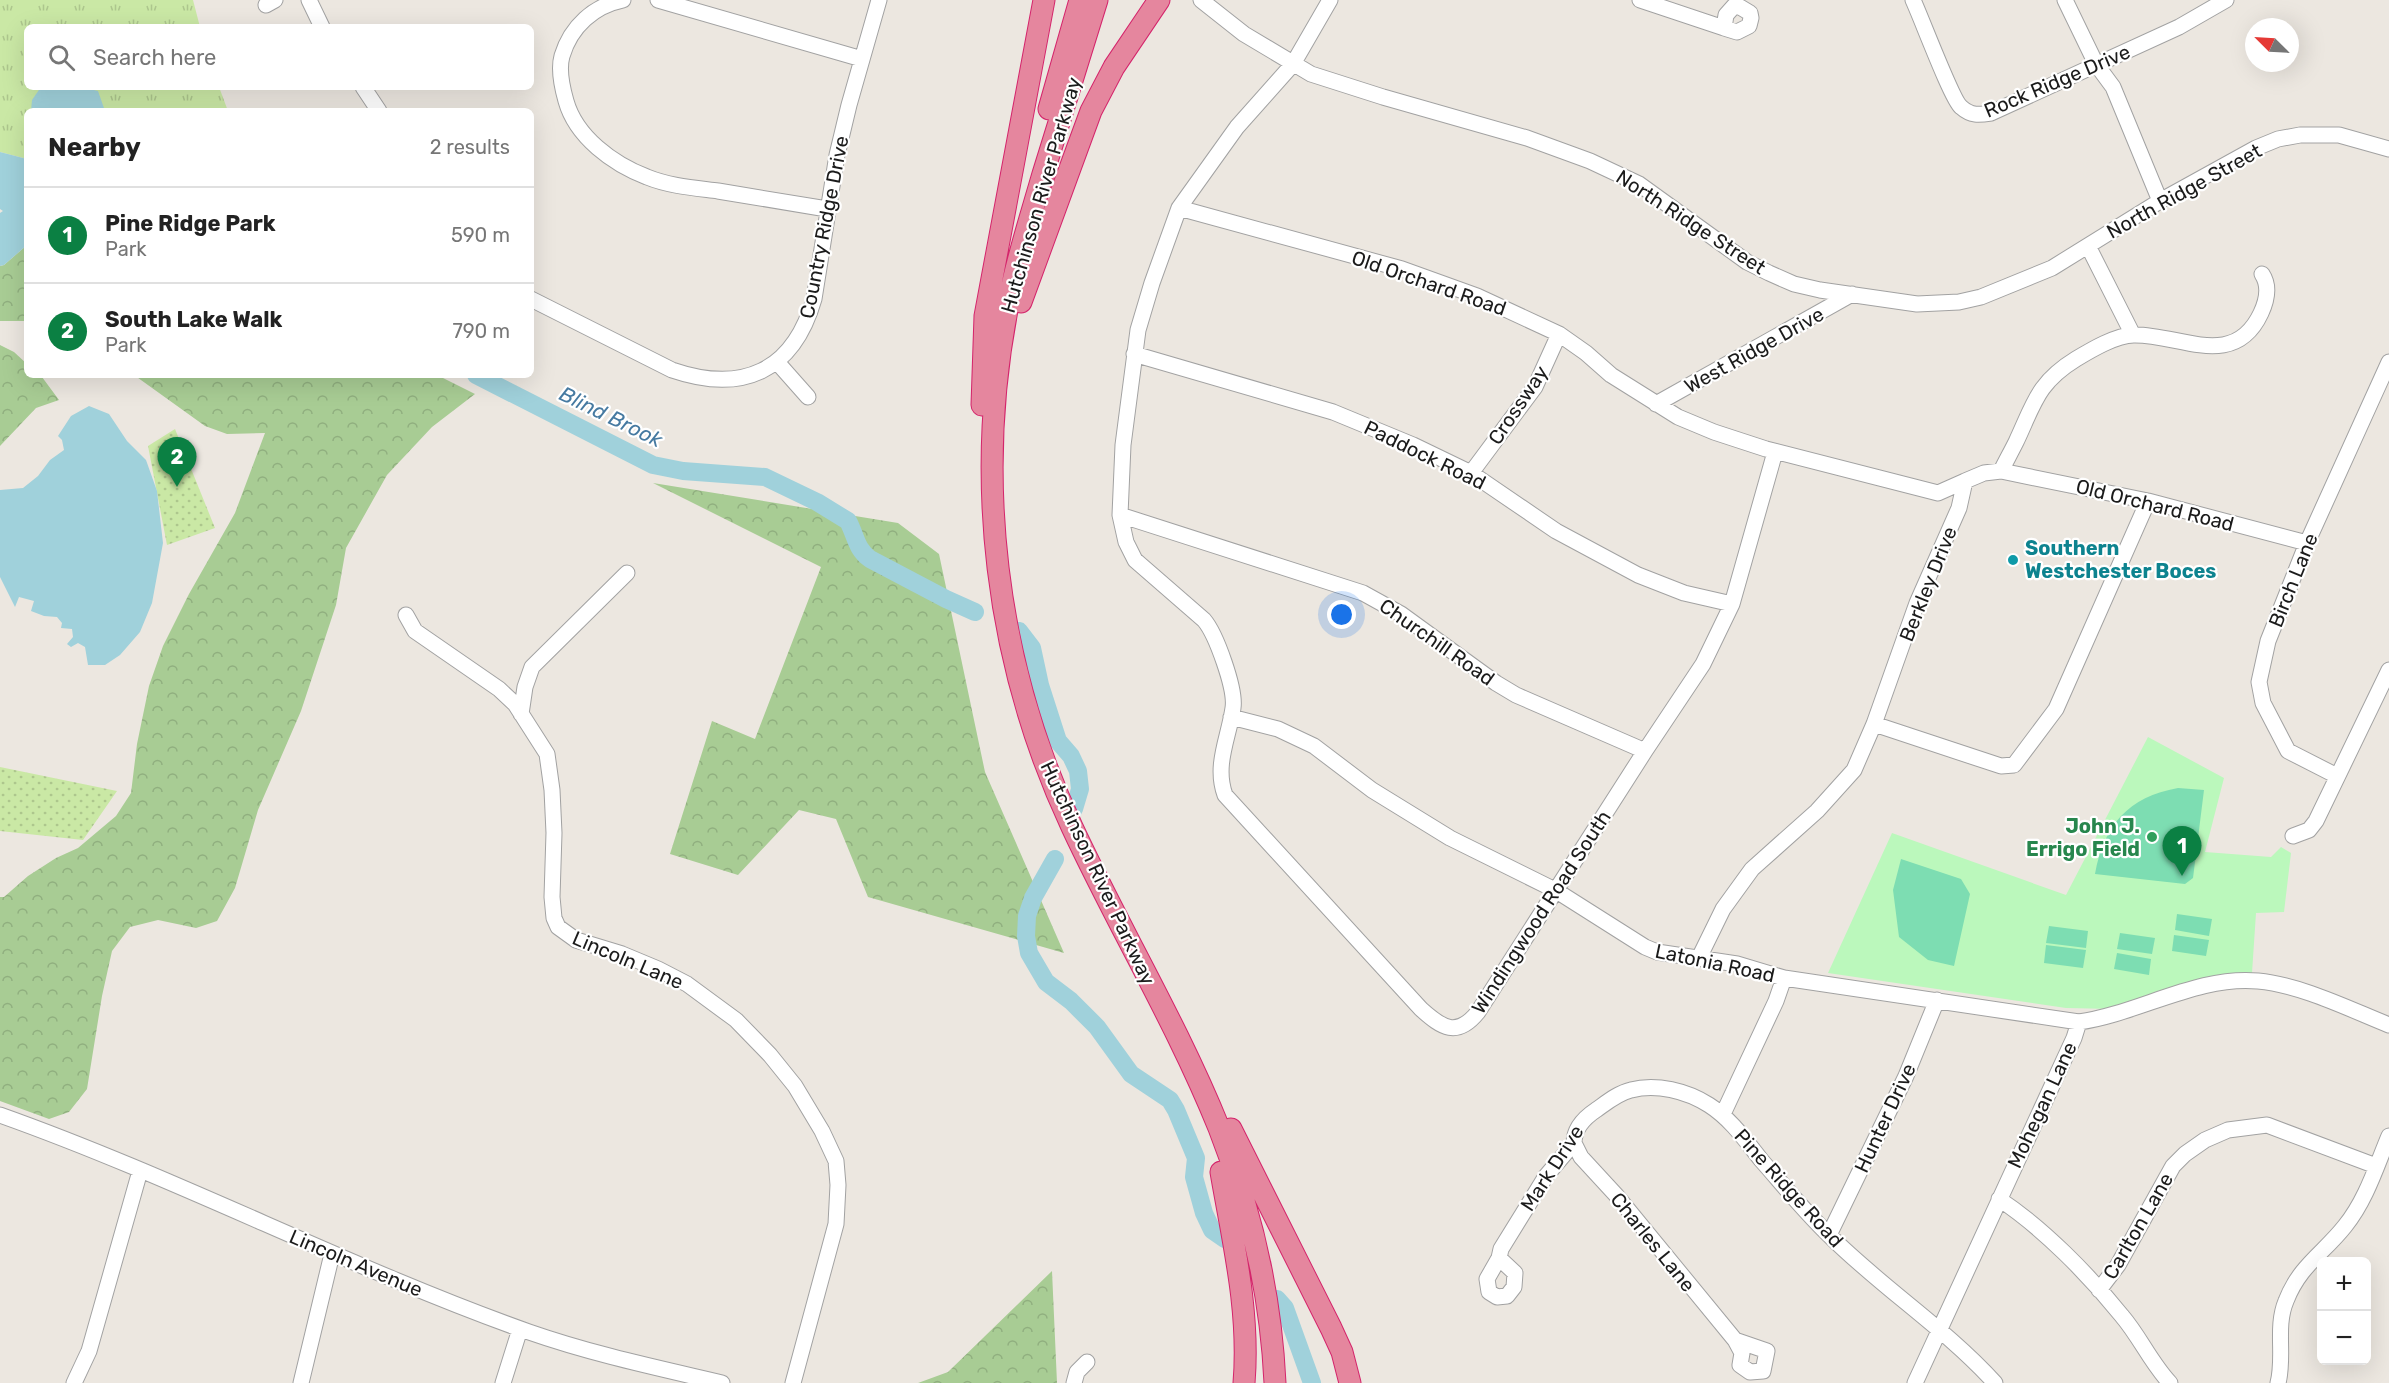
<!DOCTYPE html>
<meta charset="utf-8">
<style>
:root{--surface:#fff;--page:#f6f6f6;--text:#222;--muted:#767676;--line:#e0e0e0;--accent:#0b8043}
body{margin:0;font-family:Rubik,sans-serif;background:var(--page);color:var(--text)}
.controls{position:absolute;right:18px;bottom:18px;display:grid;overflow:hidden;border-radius:9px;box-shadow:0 6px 24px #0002}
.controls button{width:54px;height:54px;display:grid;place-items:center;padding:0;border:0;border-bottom:2px solid var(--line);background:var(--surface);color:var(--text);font:30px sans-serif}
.compass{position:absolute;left:2245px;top:18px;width:54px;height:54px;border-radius:50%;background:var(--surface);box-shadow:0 6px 24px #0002;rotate:294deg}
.you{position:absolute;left:1342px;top:615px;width:21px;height:21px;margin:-15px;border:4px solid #fff;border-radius:50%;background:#1a73e8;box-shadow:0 0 0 9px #1a73e833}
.badge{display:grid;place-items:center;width:39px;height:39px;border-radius:50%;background:var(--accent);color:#fff;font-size:20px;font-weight:700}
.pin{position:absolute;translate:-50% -50px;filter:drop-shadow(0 2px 3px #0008)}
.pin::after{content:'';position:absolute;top:32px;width:21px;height:18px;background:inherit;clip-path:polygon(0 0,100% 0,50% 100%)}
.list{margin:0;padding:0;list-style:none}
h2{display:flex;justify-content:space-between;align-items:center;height:78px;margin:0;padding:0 24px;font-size:26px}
h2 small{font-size:20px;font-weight:400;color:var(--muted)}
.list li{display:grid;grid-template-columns:39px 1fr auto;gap:18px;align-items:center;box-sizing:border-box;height:96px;padding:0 24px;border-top:2px solid var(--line)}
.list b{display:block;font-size:22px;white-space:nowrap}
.list p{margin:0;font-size:20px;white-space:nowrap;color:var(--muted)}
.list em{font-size:20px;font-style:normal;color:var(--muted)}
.icon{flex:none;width:33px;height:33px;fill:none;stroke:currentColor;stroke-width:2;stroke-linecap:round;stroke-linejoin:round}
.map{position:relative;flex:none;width:2389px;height:1383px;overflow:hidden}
.search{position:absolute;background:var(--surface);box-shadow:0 6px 24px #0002;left:24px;top:24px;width:510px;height:66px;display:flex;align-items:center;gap:15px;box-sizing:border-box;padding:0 21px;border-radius:9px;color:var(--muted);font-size:22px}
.panel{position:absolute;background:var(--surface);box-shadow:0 6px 24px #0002;left:24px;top:108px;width:510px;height:270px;border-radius:9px}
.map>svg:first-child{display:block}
.grass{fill:url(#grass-tufts)}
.forest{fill:url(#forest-crowns)}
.park{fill:#bbf8bc}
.garden{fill:url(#garden-dots)}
.pitch{fill:#7dddb2}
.water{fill:#a0d1db}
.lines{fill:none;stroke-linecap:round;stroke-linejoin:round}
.river{stroke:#a0d1db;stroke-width:18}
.minor-casing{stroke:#a2a2a2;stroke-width:17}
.highway-casing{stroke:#d4246b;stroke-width:23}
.minor{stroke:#fff;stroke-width:15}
.highway{stroke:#e5869e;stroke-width:21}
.culture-dot{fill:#0f9aa8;stroke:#fff;stroke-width:2}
.leisure-dot{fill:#2e9e5b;stroke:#fff;stroke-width:2}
.labels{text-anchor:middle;stroke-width:4.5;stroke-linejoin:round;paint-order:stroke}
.street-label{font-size:20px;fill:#1b1b1b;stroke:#fff}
.culture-label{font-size:20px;font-weight:bold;fill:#0d838f;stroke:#fff;text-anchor:start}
.leisure-label{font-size:20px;font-weight:bold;fill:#27864d;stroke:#fff;text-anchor:end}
.water-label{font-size:21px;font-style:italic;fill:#467aa1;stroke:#fff}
</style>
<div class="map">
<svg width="2389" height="1383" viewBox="0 0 2389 1383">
<defs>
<pattern id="grass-tufts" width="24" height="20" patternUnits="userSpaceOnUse" patternTransform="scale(1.5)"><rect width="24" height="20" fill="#cae8a5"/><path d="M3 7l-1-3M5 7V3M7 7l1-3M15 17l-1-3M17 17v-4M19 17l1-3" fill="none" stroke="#adc68d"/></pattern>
<pattern id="forest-crowns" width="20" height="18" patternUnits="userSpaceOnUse" patternTransform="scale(1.5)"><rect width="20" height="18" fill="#a8cc94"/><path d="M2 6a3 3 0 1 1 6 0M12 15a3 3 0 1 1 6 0" fill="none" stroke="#90af7f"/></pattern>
<pattern id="garden-dots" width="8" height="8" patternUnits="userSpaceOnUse" patternTransform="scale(1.5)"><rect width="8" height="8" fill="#cae8a5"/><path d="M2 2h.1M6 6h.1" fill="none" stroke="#adc68d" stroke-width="1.8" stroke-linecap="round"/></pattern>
</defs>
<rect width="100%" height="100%" fill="#ece7e0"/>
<path class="grass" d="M0,0H193L200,27H27V87H219L228,111H27V159L0,152Z"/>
<path class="forest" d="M27,245V321H0V266L4,265Z
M0,345L14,352L27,364V375L42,377L59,400L36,408L0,446Z
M134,375H437L475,394L432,427L387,475L346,548L336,605L301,711L258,810L235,888L217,921L196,928L158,920L130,927L112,951L102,996L87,1089L69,1112L49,1119L0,1101V897H4L28,876L56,858L78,848L116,816L131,793L137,744L149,686L163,646L189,594L235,513L265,433L227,434L205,426Z
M653,483L898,523L939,554L985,772L1064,953L868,897L836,819L799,810L738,875L670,854L712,721L755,739L821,567Z
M1052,1271L1057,1383H918L948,1372Z"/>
<path class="park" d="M2148,737L2224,778L2205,852L2271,857L2281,847L2291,853L2284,912L2256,913L2252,973L2205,978L2113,1009L2066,1008L1828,973L1892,833L2066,895Z"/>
<path class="garden" d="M175,429L215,528L167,545L148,446Z
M0,767L117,791L83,840L0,831Z"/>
<path class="pitch" d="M2178,788L2204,790L2193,878L2185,884L2095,874C2104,825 2128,797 2178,788Z
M1901,859L1961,879L1970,894L1954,966L1928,960L1899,937L1893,890Z
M2177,914L2212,919L2209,936L2175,930Z
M2049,926L2088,931L2086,948L2046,943Z
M2120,933L2155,938L2152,954L2117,949Z
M2174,935L2209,940L2206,956L2172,951Z
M2046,945L2086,950L2083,968L2044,963Z
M2117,953L2151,959L2149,975L2114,969Z"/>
<path class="water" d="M41,87H81L98,91L105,111H31L32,100Z
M0,152L27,159V245L4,265L0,266V213L3,211L0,209Z
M89,406L109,414L127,441L146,460L157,491L163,543L152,603L140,632L120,655L105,665H88L85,647L78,643L71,647L67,644L73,637L72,629L61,628L62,623L57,617L44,616L31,611L34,601L19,597L15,607L0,577V490L23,488L38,476L50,460L64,450L62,440L58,436L71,416Z"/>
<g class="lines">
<path class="river" d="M476,375L653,465L683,471L765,477L817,502L848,521C856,536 856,549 870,559L946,599L975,612
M1019,631L1032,648L1040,685L1058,741L1071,756L1078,771L1080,789L1074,809
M1055,859L1033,898L1027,916L1026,936L1029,953L1046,982L1071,1001L1097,1027L1131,1074L1170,1100L1176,1110L1196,1158L1194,1177L1204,1213L1212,1230L1225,1239
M1277,1299L1285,1308L1312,1383"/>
<g class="minor-casing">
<path id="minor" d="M309,0L322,27
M623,0C594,6 571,26 562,56C558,70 562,87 566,101C576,137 613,164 647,177C669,186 695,188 718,191C755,197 791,203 827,209
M658,0L862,59
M1201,0L1244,34L1311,74L1383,97L1527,138L1590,161L1639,184L1747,262L1769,273L1794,284L1820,290L1917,304L1959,302L1981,297L2052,268L2160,201L2256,148L2278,139L2300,135H2339L2389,149
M1330,0L1293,64L1237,127L1179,208L1152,283L1138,330L1123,445L1120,515L1126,542L1135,560L1204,620C1216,634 1236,689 1233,708C1229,737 1214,765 1225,795L1421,1009C1442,1028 1457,1038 1478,1012L1645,751L1703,664L1732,604L1775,452
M1640,0L1724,28
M1913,0C1921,17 1952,100 1961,107C1971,116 1979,115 1991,113L2179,27L2226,0
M2065,0L2096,64L2113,87L2160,201
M266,5L275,0
M1734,6L1740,7L1750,13L1751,18L1749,26L1737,32L1724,28L1726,15Z
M363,87L379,111
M1179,208L1402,269L1477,296L1559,334L1586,353L1611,375L1678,417L1714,432L1766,449L1938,493L1965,481
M2088,246L2133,335
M531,299L672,370C742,394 793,372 814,299L837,155L849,105L879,0
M1134,354L1333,412L1413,445L1471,473L1556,531L1638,575L1684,593L1732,604
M777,362L808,397
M1656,404L1852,294
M2001,471L2148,501L2307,543
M1471,473L1535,387L1559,334
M1120,515L1363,593L1401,614L1496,683L1516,695L1645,751
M406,615L415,631L499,689L515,704L547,754L552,790L554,833L552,897L554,918L558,927L576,940L622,954L658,969L687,984L736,1020L770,1055L795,1086L822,1131L836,1161L838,1185L836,1224L793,1383
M521,714L525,687L532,667L627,573
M1231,717L1278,729L1314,746L1372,790L1450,838L1555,890L1645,947L1657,952L1737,964L1784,978L2079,1022C2137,1014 2199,975 2258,981C2301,985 2349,1009 2389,1025
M1874,724L2001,766L2014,765L2056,709L2148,501
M2337,776L2288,751L2263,703L2259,682L2268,641L2307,543L2389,362
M2293,836L2309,830L2316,821L2389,670
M1699,958L1723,909L1752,869L1817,811L1854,770L1874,724L1917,603L1959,508L1965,481L1984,473L2001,471C2006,461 2011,452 2016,442C2034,404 2037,383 2076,359C2091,350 2116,335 2134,335C2180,334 2234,371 2261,313C2267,300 2270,286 2262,274
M1723,1114L1776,1001L1784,978
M0,1115C180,1179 349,1268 529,1332C592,1354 658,1368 722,1383
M1574,1143L1581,1157L1616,1195L1735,1340L1767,1351L1763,1371L1750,1372L1740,1365L1742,1353L1735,1340
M1999,1199C2043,1228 2089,1275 2122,1316C2140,1337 2151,1363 2170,1383
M1829,1235L1906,1076L1937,1000
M1499,1258L1487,1279L1489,1292L1497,1297L1507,1296L1514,1287L1515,1273L1499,1258L1501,1249L1546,1176L1574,1143C1574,1128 1584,1118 1596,1110C1606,1103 1618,1093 1631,1090C1656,1083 1687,1091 1709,1105C1731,1119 1746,1141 1762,1161C1784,1186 1805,1212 1829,1235C1882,1288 1945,1328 1995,1383
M2099,1290L2118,1265L2173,1166L2185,1154L2205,1140L2228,1130L2267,1125L2376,1166
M74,1383L89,1351L140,1171
M301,1383L332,1254
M503,1383L520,1329
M1074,1383L1077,1372L1087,1362
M1915,1383L2074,1038L2079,1022
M2278,1383C2285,1356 2275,1327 2286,1301C2300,1265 2323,1254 2345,1226C2366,1200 2376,1167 2389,1136"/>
</g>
<g class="highway-casing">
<path id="highway" d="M1097,0C1079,58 1061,116 1043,174C1031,216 1017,258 1009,300C973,477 995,663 1072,827C1119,928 1177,1024 1219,1128C1251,1209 1271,1296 1275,1383
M1049,109L1080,0
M1021,302L1091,111L1114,67L1159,0
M982,405L985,316L1044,0
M1231,1129L1331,1328L1342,1352L1350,1383
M1221,1172C1233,1242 1250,1311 1244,1383"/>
</g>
<use href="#minor" class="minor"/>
<use href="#highway" class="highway"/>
</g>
<circle class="culture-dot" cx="2013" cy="560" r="6"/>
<circle class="leisure-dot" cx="2152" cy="837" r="6"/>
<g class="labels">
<g class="street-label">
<text transform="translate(2057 81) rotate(-23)" y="7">Rock Ridge Drive</text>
<text transform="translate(2184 191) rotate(-29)" y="7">North Ridge Street</text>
<text transform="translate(1041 195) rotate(-74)" y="7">Hutchinson River Parkway</text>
<text transform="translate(1691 222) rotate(33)" y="7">North Ridge Street</text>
<text transform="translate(824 227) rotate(-79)" y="7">Country Ridge Drive</text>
<text transform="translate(1429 283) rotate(19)" y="7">Old Orchard Road</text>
<text transform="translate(1754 350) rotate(-29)" y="7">West Ridge Drive</text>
<text transform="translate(1518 405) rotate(-56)" y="7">Crossway</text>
<text transform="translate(1425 455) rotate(26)" y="7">Paddock Road</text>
<text transform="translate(2155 505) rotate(14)" y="7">Old Orchard Road</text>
<text transform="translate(2293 580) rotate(-68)" y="7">Birch Lane</text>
<text transform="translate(1928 584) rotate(-68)" y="7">Berkley Drive</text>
<text transform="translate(1437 642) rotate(35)" y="7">Churchill Road</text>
<text transform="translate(1098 873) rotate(65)" y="7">Hutchinson River Parkway</text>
<text transform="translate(1541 912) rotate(-57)" y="7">Windingwood Road South</text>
<text transform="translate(628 960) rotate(23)" y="7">Lincoln Lane</text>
<text transform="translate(1715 963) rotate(12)" y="7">Latonia Road</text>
<text transform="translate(2042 1105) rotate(-65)" y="7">Mohegan Lane</text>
<text transform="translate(1885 1118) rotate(-65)" y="7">Hunter Drive</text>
<text transform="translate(1552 1168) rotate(-57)" y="7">Mark Drive</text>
<text transform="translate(1789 1188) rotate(48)" y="7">Pine Ridge Road</text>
<text transform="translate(2138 1226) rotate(-60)" y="7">Carlton Lane</text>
<text transform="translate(1653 1242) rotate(51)" y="7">Charles Lane</text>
<text transform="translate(356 1263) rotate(23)" y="7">Lincoln Avenue</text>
</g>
<g class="culture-label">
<text x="2025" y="555">Southern<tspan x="2025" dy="23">Westchester Boces</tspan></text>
</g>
<g class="leisure-label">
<text x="2140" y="833">John J.<tspan x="2140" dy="23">Errigo Field</tspan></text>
</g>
<g class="water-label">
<text transform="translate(611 417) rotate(26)" y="7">Blind Brook</text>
</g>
</g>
</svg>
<div class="controls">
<button>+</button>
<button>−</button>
</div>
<svg class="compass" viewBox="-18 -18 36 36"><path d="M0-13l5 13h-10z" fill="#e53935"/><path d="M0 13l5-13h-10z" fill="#767676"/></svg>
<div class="you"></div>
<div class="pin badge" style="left:2182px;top:876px">1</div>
<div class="pin badge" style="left:177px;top:487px">2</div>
<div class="search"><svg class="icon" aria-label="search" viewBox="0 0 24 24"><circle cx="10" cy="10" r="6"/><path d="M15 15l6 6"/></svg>Search here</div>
<section class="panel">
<h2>Nearby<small>2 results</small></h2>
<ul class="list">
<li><span class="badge">1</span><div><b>Pine Ridge Park</b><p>Park</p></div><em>590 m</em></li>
<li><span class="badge">2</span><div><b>South Lake Walk</b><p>Park</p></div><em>790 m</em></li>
</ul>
</section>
</div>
